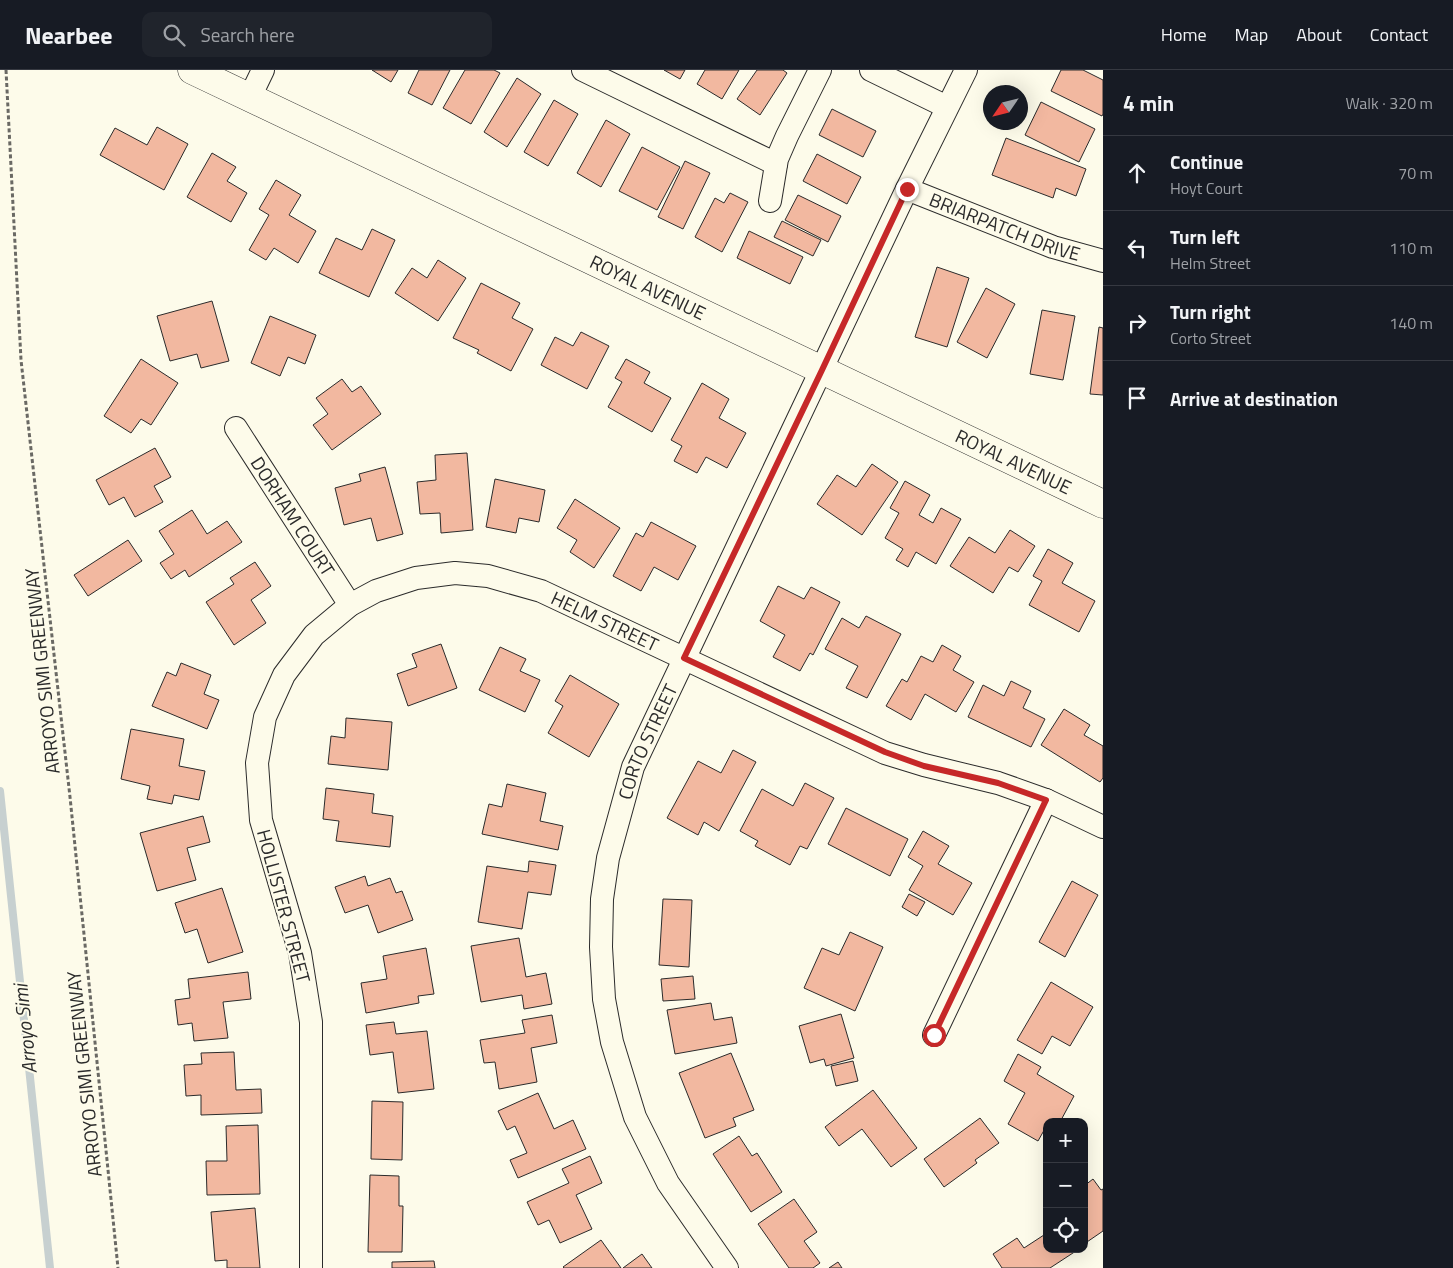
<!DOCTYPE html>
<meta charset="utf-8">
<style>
:root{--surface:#171b24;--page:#20242c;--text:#f1f3f6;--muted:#9ea1a6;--line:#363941}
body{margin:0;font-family:"Titillium Web",sans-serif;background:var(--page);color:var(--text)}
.controls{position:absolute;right:15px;bottom:15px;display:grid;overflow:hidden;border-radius:10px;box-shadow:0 5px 20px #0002}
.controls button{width:45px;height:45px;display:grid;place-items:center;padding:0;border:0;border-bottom:1px solid var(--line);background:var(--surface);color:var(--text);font:25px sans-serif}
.compass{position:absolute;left:983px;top:15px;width:45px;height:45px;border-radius:50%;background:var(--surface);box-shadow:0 5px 20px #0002;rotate:235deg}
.stop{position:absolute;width:15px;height:15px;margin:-11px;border:4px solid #c62828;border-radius:50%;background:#fff}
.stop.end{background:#c62828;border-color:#fff;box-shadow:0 1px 5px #0008}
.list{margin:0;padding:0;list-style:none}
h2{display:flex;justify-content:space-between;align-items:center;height:65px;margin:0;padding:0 20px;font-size:21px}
h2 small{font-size:16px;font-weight:400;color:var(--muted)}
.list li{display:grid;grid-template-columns:32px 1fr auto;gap:15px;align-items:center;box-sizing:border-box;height:75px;padding:0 20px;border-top:1px solid var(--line)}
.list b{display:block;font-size:19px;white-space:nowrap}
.list p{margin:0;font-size:16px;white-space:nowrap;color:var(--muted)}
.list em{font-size:16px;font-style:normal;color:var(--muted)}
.icon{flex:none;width:28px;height:28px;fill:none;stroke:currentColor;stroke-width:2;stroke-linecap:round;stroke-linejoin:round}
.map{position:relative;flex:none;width:1103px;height:1198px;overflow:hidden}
header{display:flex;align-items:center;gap:30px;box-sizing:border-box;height:70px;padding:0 25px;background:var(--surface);border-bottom:1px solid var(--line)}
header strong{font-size:24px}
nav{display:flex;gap:28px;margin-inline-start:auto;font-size:18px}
.search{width:350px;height:45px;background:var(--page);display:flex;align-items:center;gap:12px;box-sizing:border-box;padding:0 18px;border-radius:10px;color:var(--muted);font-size:19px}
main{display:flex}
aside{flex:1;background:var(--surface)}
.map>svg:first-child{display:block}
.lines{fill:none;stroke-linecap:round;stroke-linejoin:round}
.stream{stroke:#c7d0d0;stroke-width:8}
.building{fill:#f2b8a0;stroke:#2b2b2b}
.street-casing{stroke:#2b2b2b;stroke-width:24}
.secondary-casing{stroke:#2b2b2b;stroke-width:29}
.path{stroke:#6a6964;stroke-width:3;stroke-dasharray:4 2.5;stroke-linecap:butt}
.street{stroke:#fdfbea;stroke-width:22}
.secondary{stroke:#fdfbea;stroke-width:28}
.route{stroke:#c62828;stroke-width:6}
.labels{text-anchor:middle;stroke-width:4;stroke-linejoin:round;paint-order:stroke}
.street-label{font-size:19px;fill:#2b2b2b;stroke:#fdfbea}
.water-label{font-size:20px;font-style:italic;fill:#2b2b2b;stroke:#fdfbea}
</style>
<header>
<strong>Nearbee</strong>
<div class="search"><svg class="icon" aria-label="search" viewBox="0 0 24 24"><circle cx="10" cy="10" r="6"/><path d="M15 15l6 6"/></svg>Search here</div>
<nav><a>Home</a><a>Map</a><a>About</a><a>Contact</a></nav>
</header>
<main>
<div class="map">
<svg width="1103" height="1198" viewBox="0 0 1103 1198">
<rect width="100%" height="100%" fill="#fdfbea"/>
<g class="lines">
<path class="stream" d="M0,721L50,1198"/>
</g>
<path class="building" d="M372,0H398L391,12Z
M419,0H450L432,35L408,23Z
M465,0H494L500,3L471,54L443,38Z
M664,0H685L680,9Z
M705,0H739L722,29L697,14Z
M757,0H783L787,3L760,45L737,29Z
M1061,0H1083L1103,10V44L1102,46L1051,21Z
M517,8L541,24L507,77L484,62Z
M554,30L578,44L548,96L524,82Z
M1041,32L1095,59L1079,92L1025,65Z
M832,39L876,61L863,87L819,65Z
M606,50L630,64L601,117L577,103Z
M157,57L188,74L164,120L100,85L115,58L147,75Z
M1006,68L1086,99L1076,126L1056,118L1053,128L992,105Z
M642,77L680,97L657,140L619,121Z
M212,83L236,97L227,111L247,123L231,152L187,127Z
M817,84L861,107L847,134L803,111Z
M685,91L710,103L683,159L658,147Z
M276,110L301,125L289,145L316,161L298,193L274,178L266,190L249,180L269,145L259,139Z
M730,123L748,132L722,182L695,167L715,128L724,133Z
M798,125L841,146L828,172L785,150Z
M782,151L821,170L813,186L774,167Z
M372,159L395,170L369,227L319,203L336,168L362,180Z
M749,161L803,187L790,214L737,188Z
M438,190L466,208L438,251L395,223L412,198L427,208Z
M937,197L969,208L947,277L915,267Z
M481,213L520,233L512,248L533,259L511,301L477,283L479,280L453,268Z
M986,218L1015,234L987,288L957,272Z
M212,231L229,291L201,298L197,284L170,291L157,246Z
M1042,240L1075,246L1063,310L1030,304Z
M270,246L316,265L305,294L288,287L280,306L251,293Z
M1099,257L1103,258V325L1090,324Z
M581,262L609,276L587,319L541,295L555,267L573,276Z
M141,289L178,313L151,355L141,349L131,363L104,346Z
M626,289L650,302L644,313L671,328L652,362L608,337L622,312L615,308Z
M342,309L352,322L361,316L381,344L332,380L313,355L328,344L316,328Z
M702,313L729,329L719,348L746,363L727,398L706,387L697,403L674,391L682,376L671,370Z
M155,378L171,407L154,416L163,432L135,447L124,427L109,435L96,410Z
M467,383L473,460L441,463L440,443L420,444L417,412L436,410L435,385Z
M872,394L898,412L862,465L817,434L837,405L856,417Z
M385,397L403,464L377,471L371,448L344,455L335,418L361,411L359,404Z
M495,409L545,420L539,452L519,448L516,463L486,457Z
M905,411L930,425L919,445L933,453L941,438L961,449L936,494L916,482L908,497L896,490L903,479L885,468L899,443L890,438Z
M575,429L620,458L594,498L570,482L577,470L557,458Z
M192,440L207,464L227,451L242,472L189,507L185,500L171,509L160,493L174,484L159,461Z
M651,452L696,476L678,510L654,497L641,521L613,506L636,463L643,467Z
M1010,460L1035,476L1018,502L1009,497L993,523L950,496L969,467L995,483Z
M128,470L142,491L88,526L74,505Z
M1048,479L1073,493L1062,513L1095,531L1079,562L1029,535L1042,511L1033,506Z
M255,492L271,516L251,530L266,553L234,575L206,532L234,514L230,508Z
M778,516L804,529L811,517L840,532L813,585L810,583L800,601L773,587L785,565L760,551Z
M866,546L901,564L867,628L846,618L858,596L825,579L842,548L859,558Z
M441,574L457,618L408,636L397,604L417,597L412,584Z
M942,575L961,586L953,600L974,612L956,642L925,624L911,650L886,636L902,609L907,612L921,586L933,592Z
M500,577L526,589L520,601L540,610L525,642L479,620Z
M181,593L211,605L204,624L219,630L207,659L152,636L167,602L176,606Z
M570,605L619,634L589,687L548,663L563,636L555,631Z
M1011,611L1031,621L1023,638L1045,649L1031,677L968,647L983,615L1004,626Z
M1064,639L1090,655L1084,665L1103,676V708L1100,712L1041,675Z
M346,648L392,652L388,700L328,694L331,666L345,668Z
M131,659L184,669L179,696L205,701L199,730L174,725L172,734L147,729L150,716L121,709Z
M733,680L756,692L719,761L704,752L698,765L667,748L698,691L721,703Z
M805,713L834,728L807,779L800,776L790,795L755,776L758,771L740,761L762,719L793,736Z
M507,714L546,723L540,751L563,756L558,780L482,764L489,734L502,737Z
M326,718L374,724L372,743L393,746L390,777L336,771L339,751L323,749Z
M846,738L908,769L890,806L828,774Z
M203,746L210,772L187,778L196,810L157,821L140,763Z
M923,761L949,776L938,794L972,813L953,845L909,820L923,796L908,787Z
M529,791L556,795L551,825L528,822L522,859L478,852L487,796L528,802Z
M365,806L368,816L390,808L396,823L402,821L413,850L378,863L368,835L345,843L335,817Z
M1072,811L1098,825L1065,887L1039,872Z
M222,818L243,882L208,893L197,859L185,863L175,833Z
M909,824L925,832L917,846L902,837Z
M663,829L692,830L689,897L659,895Z
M850,862L883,877L855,941L804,918L822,878L839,885Z
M519,868L526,907L546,903L552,934L524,939L522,925L481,932L471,876Z
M426,878L434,924L418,926L419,933L366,943L361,913L387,909L383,886Z
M248,902L251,929L223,932L228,968L194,971L192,953L178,955L175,930L190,928L188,909Z
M693,906L695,929L663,931L661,909Z
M1051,912L1093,937L1070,976L1052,966L1042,984L1017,970Z
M711,933L714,950L732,947L737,973L675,984L667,940Z
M841,944L854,988L826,996L824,989L810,993L799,956Z
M552,945L557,973L531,978L537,1012L499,1019L495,992L484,993L480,970L525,963L522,950Z
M394,952L396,964L427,961L434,1019L398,1023L393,982L370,985L366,955Z
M234,982L236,1020L261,1019L262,1043L201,1045V1025L186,1026L184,995L202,994L201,983Z
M731,983L754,1040L733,1048L736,1056L705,1068L679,1003Z
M1018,984L1041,997L1037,1004L1074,1026L1060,1052L1050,1050L1047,1052V1055L1038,1071L1008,1054L1025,1023L1004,1011Z
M853,991L858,1011L836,1016L831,996Z
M873,1020L917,1078L891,1097L862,1059L839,1076L825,1057Z
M538,1023L554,1059L573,1050L586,1079L518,1108L510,1090L527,1083L515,1056L507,1060L498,1041Z
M372,1031L403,1032L402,1090L371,1089Z
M980,1048L999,1073L975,1090L977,1093L944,1117L924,1089Z
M258,1055L260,1124L207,1125L206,1091H227L226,1056Z
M739,1066L752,1086L757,1083L782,1122L751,1142L713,1084Z
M590,1086L602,1113L576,1125L592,1159L560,1173L549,1150L538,1155L527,1132L569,1113L562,1099Z
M370,1105L399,1106V1136H403L402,1182H368Z
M1093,1109L1101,1120L1103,1119V1161L1084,1174V1116Z
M794,1129L817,1162L804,1171L820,1193L813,1198H789L758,1154Z
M255,1138L260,1198H227V1190L215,1191L211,1142Z
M1047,1163V1179H1075L1076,1181L1050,1198H1002L993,1184L1017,1168L1024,1178Z
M601,1170L621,1198H564L563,1197Z
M642,1184L652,1198H623Z
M434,1191L435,1198H392V1192Z
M838,1192L842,1198H829Z"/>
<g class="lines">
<g class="street-casing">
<g id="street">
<path d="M583,0L776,94"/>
<path d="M871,0L947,37"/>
<path d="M250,27L263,0"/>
<path id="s1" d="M907,119L1053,177L1103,191"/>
<path d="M770,131L777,89L787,66L820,0"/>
<path id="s2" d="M236,358L350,535"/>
<path d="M934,965L1046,730"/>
<path id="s3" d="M311,1198V952L300,883L261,750L257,693L265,647L284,605L314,565L350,535L376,521L416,508L455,503L488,506L541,521L885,683L924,695L998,713L1046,730L1103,757"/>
<path id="s4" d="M727,1198L668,1113L635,1047L612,972L604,929L601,877L602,829L608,788L633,697L907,119L966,0"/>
</g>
</g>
<g class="secondary-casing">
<g id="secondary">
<path id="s5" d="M192,0L1103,434"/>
</g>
</g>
<path class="path" d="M6,0L21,290L70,727L118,1198"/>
<use href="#street" class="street"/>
<use href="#secondary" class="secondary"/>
</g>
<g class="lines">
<path class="route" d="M907,119L822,300L684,588L885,682L924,696L998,713L1046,730L934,965"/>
</g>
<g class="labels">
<g class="street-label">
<text dy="7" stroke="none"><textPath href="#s1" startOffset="105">BRIARPATCH DRIVE</textPath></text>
<text dy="7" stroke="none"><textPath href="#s5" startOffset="505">ROYAL AVENUE</textPath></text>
<text dy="7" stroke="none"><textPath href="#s5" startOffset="910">ROYAL AVENUE</textPath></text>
<text dy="7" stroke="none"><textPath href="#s2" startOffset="105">DORHAM COURT</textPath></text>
<text dy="7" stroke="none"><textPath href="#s3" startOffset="971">HELM STREET</textPath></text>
<text transform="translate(42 601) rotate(-96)" y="7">ARROYO SIMI GREENWAY</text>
<text dy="7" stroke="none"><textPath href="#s4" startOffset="564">CORTO STREET</textPath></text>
<text transform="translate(284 836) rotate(75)" y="7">HOLLISTER STREET</text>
<text transform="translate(84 1004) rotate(-96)" y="7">ARROYO SIMI GREENWAY</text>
</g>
<g class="water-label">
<text transform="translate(25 959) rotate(-96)" y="7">Arroyo Simi</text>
</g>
</g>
</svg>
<div class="controls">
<button>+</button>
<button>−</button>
<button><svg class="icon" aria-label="locate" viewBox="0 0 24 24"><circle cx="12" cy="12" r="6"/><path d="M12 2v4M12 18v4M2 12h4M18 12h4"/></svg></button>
</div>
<svg class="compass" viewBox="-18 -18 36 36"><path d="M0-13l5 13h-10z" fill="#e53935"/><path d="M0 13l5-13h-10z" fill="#9ea1a6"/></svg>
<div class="stop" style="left:934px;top:965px"></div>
<div class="stop end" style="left:907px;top:119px"></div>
</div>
<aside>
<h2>4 min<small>Walk · 320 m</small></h2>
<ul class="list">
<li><svg class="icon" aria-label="ahead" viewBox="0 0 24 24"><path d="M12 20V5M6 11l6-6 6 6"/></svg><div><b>Continue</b><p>Hoyt Court</p></div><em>70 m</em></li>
<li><svg class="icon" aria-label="left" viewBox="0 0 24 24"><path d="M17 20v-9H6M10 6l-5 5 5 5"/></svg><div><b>Turn left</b><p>Helm Street</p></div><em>110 m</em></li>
<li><svg class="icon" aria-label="right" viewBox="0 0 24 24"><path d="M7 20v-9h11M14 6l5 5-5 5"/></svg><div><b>Turn right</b><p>Corto Street</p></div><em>140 m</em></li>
<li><svg class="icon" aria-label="arrive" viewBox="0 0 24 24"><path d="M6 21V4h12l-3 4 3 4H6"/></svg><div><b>Arrive at destination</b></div></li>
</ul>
</aside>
</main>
